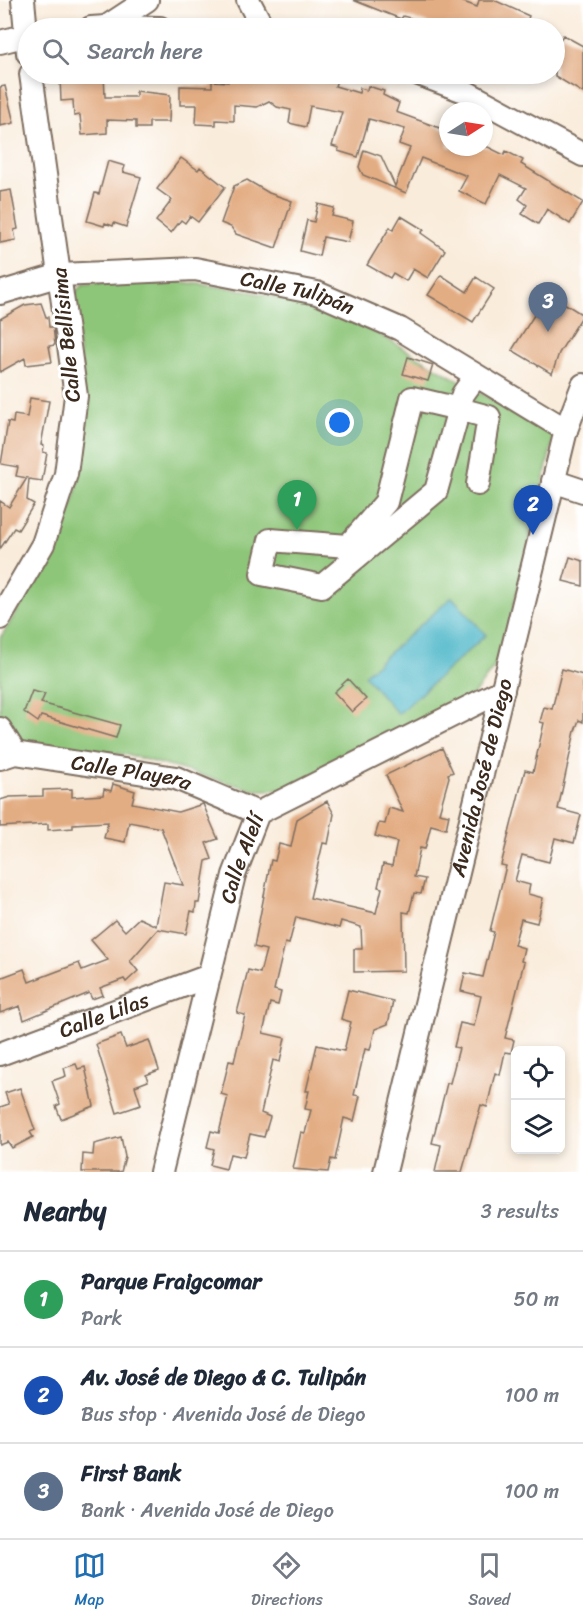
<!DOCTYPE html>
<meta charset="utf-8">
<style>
:root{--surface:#fff;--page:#f6f6f7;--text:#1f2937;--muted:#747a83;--line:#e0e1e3;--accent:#1f6fb2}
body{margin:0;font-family:Sriracha,sans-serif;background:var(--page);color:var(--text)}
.controls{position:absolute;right:18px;bottom:18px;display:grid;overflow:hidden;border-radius:9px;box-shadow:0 3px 9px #0003}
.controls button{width:54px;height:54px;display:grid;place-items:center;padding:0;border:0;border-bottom:2px solid var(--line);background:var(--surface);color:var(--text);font:30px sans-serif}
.compass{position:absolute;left:439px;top:102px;width:54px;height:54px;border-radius:50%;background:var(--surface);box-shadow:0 3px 9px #0003;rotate:78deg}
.you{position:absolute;left:340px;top:423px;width:21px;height:21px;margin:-15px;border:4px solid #fff;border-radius:50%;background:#1a73e8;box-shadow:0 0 0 9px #1a73e833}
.badge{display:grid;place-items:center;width:39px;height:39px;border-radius:50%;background:var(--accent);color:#fff;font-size:20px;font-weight:700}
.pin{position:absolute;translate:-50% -50px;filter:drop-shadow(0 2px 3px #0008)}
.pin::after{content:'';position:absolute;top:32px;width:21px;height:18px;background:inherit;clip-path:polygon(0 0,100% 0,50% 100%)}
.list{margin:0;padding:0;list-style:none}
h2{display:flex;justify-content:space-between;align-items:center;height:78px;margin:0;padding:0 24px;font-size:26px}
h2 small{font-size:20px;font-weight:400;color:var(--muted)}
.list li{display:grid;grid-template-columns:39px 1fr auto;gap:18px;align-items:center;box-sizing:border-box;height:96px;padding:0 24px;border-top:2px solid var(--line)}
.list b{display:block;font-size:22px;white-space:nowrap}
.list p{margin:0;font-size:20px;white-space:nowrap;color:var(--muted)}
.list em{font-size:20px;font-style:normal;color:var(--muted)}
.icon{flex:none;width:33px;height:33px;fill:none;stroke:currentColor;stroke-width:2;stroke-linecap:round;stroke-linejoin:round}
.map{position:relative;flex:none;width:583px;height:1172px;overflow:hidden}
.search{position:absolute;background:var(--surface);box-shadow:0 3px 9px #0003;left:18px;right:18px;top:18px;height:66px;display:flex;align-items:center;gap:15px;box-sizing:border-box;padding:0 21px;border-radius:33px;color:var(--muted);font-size:22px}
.sheet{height:366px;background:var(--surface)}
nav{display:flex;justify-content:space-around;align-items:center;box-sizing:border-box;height:84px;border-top:2px solid var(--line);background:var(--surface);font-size:16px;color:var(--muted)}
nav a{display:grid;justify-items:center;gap:3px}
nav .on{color:var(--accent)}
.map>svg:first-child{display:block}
.green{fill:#8ec679;stroke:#64784c;stroke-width:1.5}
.water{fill:#4bb6c8;stroke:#437073;stroke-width:1.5}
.building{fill:#e3ad84}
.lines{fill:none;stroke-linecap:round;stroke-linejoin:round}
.minor-casing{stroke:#7e6e60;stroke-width:26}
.minor{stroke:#fff;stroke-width:22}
.labels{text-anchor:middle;stroke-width:6;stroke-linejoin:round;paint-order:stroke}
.street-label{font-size:21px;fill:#3b2a1e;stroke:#fff}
</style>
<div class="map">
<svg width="583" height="1172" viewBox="0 0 583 1172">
<rect width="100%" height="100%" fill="#fff"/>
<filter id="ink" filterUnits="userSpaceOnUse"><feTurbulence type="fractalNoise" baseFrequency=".0167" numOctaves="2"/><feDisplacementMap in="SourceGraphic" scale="12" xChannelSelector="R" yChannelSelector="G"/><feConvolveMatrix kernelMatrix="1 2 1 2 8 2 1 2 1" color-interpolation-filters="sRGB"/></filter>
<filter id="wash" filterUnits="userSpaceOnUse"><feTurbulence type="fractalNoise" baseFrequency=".008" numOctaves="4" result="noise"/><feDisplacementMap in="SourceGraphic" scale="24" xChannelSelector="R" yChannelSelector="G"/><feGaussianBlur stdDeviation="1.35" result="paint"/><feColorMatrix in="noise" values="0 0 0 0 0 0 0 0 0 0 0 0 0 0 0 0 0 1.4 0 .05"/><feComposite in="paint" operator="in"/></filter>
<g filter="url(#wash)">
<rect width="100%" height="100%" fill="#f9ecdb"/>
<path class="green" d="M167,280L244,290L317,307L377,333L554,436L501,658L474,694L286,790H254L129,755L26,746L14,738L0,716V638L48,563L75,497L87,437L74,301L77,290L83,285Z"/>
<path class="water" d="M452,597L486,635L398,714L364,675Z"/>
<g id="blocks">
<path class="building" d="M353,0H458L477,7L479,0H494L529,16L525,28H446L403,16L401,19Z
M563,35L583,46V93L555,76V49Z
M62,74H104L105,97H136V91L170,95L169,122H149V128H136V121L107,120V133L82,135L80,115L74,116L73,100L61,101L60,77Z
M228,74H242V80H265L267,74L315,80L316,76L337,80L335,86L359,93L360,88L367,90L368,86L384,91L383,95L399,103L396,112L448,131V147H488L504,155L506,151L523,160L521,164L583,202L570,224L547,209L538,224L522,214L527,205L519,199L526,188L500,175L486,204L459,191L467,176L421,158L406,193L363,175L359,167L364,150L381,156L395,186L410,148L399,144L405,129L369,119L358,157L338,151L339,148L332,146L342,112L310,106L306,127L289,123L291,110L277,107L269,101L257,107L234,105V121L216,120V125L196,124L197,105H180V86L212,87V81L228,82Z
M5,86L14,123L0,126V87Z
M181,158L198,170L200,167L225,187L198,222L190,216L185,223L181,220L171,233L156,221L172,200L157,189Z
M108,161L125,166L123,172L141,177L126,227L114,223L113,226L105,223L104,226L87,221L95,193L99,194Z
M247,180L269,193L292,201L276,248L236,234L231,227L221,223L234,186Z
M11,190L18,229L14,230L16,240L0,243V192Z
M318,204L334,208L332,216L353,221L348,242L323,237L319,256L300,251L307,220L314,222Z
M401,216L424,230L421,233L445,250L428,278L413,269L406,281L393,273L390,278L367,265L390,227L393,230Z
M441,275L467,292L476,277L494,289L473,322L428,295Z
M548,293L583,315L559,353L552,374L512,350Z
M41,303L46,317H48L49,327H53L55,345L49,346L52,362L26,365L25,358L0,372V319L25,305Z
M408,357L433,365L428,381L403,374Z
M30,398L49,401L41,445L44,446L43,452L47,453L42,481L29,479L27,500L34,504L18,530L14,528L0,549V501L9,507L27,478L16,476L18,467L1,464L8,422L13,423L14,415L27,417Z
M570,557L583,561V586L563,581Z
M562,669L583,675V722L579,720L575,731L558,809L581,815L574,843L555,838L549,862L522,855L515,881L530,885L528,894L543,898L537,923L521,919L514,945L524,948L521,961L524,962L505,1038L514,1040L511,1053L505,1052L500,1075L495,1073L487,1107L481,1105L462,1172H435L441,1145L432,1143L447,1083H450L459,1048L454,1047L460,1023L474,1026L481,996L461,991L465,973L483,977L494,932L490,931L506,866L501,865L525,770L533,772L544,723L540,722L544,707L552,709Z
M348,679L366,699L352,712L334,692Z
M32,691L45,694L41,703L120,725L116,738L41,716L38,722L24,712Z
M442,748L453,772L448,774L449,777L439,813L449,815L446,829L431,825L425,849L420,848L414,877L425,879L421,894L414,893L409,913L403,912L404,971L354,972V949H362L361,927L341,921L339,928L296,917L289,944L285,943L274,990L281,992L278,1005L270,1003L263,1033L285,1038L280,1062L273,1060L261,1113L270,1117L264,1137L250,1134L244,1157L230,1154L226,1169L210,1165L214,1149L207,1147L211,1131L219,1133L228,1096L221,1094L229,1061L234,1062L245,1015L237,1013L248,970L260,973L266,950L254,947L271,860L275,861L279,844L291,847L297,819L327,801L334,814L328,844L323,843L310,898L376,913L382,888L378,887L383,864L392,866L397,842L375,836L379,823L385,824L389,808L403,812L386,775Z
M113,784L135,791L132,803L178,812L203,804L218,839L206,843L212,859L206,861L199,903H196L195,912L191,911L186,934L158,929L130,961L138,971L126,982L124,979L100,988L103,995L92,999L89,993L24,1020L20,1006L0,1013V978L24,969L29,982L79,963L82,970L108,960L91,940L115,920L125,931L139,918L156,926L164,882L183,885L161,828L129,822L125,842L104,838L108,822L73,824V828L48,830V824L0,827V800L10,797L43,796V790L72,789V797L103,795L104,789L111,791Z
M348,990L393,1001L388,1024L375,1029L370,1050L365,1049L354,1095L360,1096L354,1121L344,1118L335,1160L331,1159L328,1172L293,1169L301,1132L305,1133L311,1110L305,1109L309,1091H306L317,1045L344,1051L351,1022L341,1019Z
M121,1035L126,1048L149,1040L159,1070L146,1075L148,1081L135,1086L141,1105L117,1113L96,1044Z
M76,1064L78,1069L85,1067L94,1106L61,1119L56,1106L60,1104L52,1081L66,1076L64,1068Z
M20,1088L35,1130L30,1132L33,1137L12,1148L8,1142L0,1145V1107L9,1104L5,1093Z
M121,1137L125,1157L121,1172H82L83,1154L93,1155L94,1144Z"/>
</g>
</g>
<g filter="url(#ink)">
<use href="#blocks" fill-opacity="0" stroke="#7e6e60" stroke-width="1.5"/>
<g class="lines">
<g class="minor-casing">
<g id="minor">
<path d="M23,0L28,53"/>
<path d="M248,0L263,28"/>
<path d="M106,27L160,28"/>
<path d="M91,28L106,27L147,0"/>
<path d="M0,42L28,35"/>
<path d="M419,74L464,91L583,155"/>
<path id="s1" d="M0,293L60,275L195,269L317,293L400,329L566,430"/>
<path d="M476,376L463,394L459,409L412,398L386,502L348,546L270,540L262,574L322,586L436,491L459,409L489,417L478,484"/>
<path d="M553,481L583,491"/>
<path d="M0,618L43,544L66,474L76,396L31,74"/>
<path d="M0,729L15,753"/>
<path id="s2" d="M0,758L15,753L176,778L258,813"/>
<path id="s3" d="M0,1054L209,976"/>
<path id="s4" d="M161,1172L234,875L258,813L503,690"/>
<path id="s5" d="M385,1172L566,430L583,385"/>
</g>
</g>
<use href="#minor" class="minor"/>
</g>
</g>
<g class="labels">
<g class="street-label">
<text dy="7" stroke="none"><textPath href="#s1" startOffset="303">Calle Tulipán</textPath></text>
<text transform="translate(66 335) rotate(-96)" y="7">Calle Bellísima</text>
<text dy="7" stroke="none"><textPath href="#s2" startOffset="134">Calle Playera</textPath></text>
<text dy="7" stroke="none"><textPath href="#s5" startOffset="406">Avenida José de Diego</textPath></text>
<text dy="7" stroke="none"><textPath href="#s4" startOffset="324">Calle Alelí</textPath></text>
<text dy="7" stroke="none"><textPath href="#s3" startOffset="111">Calle Lilas</textPath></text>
</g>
</g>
</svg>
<div class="controls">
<button><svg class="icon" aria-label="locate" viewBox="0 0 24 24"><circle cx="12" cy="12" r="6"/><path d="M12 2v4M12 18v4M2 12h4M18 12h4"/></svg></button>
<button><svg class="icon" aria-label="layers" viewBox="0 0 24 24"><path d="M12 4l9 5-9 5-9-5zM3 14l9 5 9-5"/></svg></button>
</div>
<svg class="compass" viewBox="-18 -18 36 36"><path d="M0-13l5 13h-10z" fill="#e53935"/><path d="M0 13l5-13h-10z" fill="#747a83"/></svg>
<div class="you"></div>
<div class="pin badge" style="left:297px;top:530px;background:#2e9e5b">1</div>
<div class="pin badge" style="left:533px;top:535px;background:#1a4fb4">2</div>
<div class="pin badge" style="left:548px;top:332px;background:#5c6f8a">3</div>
<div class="search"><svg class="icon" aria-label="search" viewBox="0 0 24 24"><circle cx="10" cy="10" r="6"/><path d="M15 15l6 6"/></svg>Search here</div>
</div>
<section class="sheet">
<h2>Nearby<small>3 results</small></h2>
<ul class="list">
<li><span class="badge" style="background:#2e9e5b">1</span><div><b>Parque Fraigcomar</b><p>Park</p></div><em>50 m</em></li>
<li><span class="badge" style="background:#1a4fb4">2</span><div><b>Av. José de Diego &amp; C. Tulipán</b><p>Bus stop · Avenida José de Diego</p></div><em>100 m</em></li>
<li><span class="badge" style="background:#5c6f8a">3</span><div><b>First Bank</b><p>Bank · Avenida José de Diego</p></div><em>100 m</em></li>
</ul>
</section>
<nav>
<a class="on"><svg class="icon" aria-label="map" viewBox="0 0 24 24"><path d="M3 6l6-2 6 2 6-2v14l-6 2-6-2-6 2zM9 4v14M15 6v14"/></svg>Map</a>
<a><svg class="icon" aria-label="directions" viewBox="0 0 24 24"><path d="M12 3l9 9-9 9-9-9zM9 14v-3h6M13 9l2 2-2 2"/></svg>Directions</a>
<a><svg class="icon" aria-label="saved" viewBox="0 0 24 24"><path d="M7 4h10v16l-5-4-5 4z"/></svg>Saved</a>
</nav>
